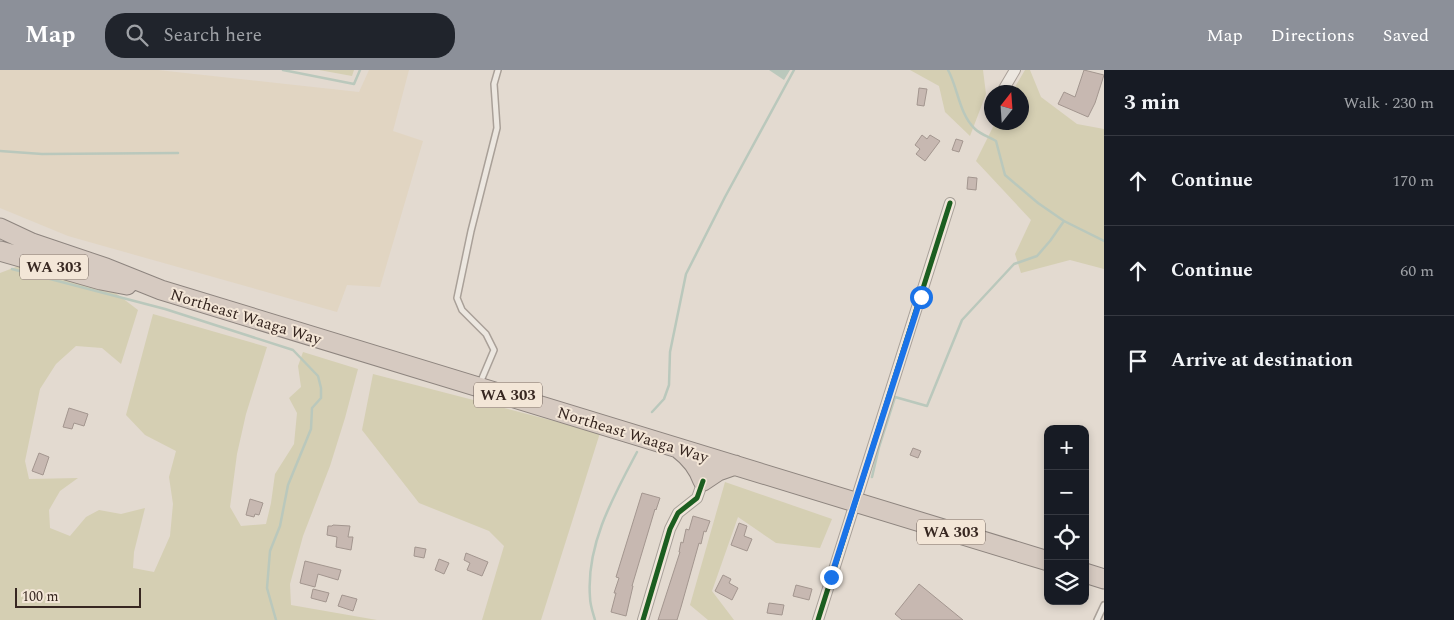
<!DOCTYPE html>
<meta charset="utf-8">
<style>
:root{--surface:#171b24;--page:#20242c;--text:#f1f3f6;--muted:#9ea1a6;--line:#363941;--accent:#8c9099}
body{margin:0;font-family:Spectral,serif;background:var(--page);color:var(--text)}
.controls{position:absolute;right:15px;bottom:15px;display:grid;overflow:hidden;border-radius:10px;box-shadow:0 2px 8px #0003}
.controls button{width:45px;height:45px;display:grid;place-items:center;padding:0;border:0;border-bottom:1px solid var(--line);background:var(--surface);color:var(--text);font:25px sans-serif}
.compass{position:absolute;left:984px;top:15px;width:45px;height:45px;border-radius:50%;background:var(--surface);box-shadow:0 2px 8px #0003;rotate:17deg}
.scale{position:absolute;left:15px;bottom:12px;width:126px;box-sizing:border-box;padding-left:5px;border:2px solid #372721;border-top:0;font-size:14px;line-height:18px;white-space:nowrap;color:#372721;-webkit-text-stroke:4px #f3e6d7;paint-order:stroke}
.stop{position:absolute;width:15px;height:15px;margin:-11px;border:4px solid #1a73e8;border-radius:50%;background:#fff}
.stop.end{background:#1a73e8;border-color:#fff;box-shadow:0 1px 5px #0008}
.list{margin:0;padding:0;list-style:none}
h2{display:flex;justify-content:space-between;align-items:center;height:65px;margin:0;padding:0 20px;font-size:21px}
h2 small{font-size:16px;font-weight:400;color:var(--muted)}
.list li{display:grid;grid-template-columns:32px 1fr auto;gap:15px;align-items:center;box-sizing:border-box;height:90px;padding:0 20px;border-top:1px solid var(--line)}
.list b{display:block;font-size:19px;white-space:nowrap}
.list em{font-size:16px;font-style:normal;color:var(--muted)}
.icon{flex:none;width:28px;height:28px;fill:none;stroke:currentColor;stroke-width:2;stroke-linecap:round;stroke-linejoin:round}
.map{position:relative;flex:none;width:1104px;height:550px;overflow:hidden}
header{display:flex;align-items:center;gap:30px;box-sizing:border-box;height:70px;padding:0 25px;background:var(--accent);color:#fff}
header strong{font-size:24px}
nav{display:flex;gap:28px;margin-inline-start:auto;font-size:18px}
.search{width:350px;height:45px;background:var(--page);display:flex;align-items:center;gap:12px;box-sizing:border-box;padding:0 18px;border-radius:20px;color:var(--muted);font-size:19px}
main{display:flex}
aside{flex:1;background:var(--surface)}
.map>svg:first-child{display:block}
.farmland{fill:#e1d5c2}
.green{fill:#d5cfb3}
.water{fill:#bac8bc}
.lines{fill:none;stroke-linecap:round;stroke-linejoin:round}
.stream{stroke:#bac8bc;stroke-width:2.5}
.building{fill:#c7b8b1;stroke:#a3968f}
.lane-casing{stroke:#a9a098;stroke-width:8}
.street-casing{stroke:#a9a098;stroke-width:12}
.highway-casing{stroke:#8e857f;stroke-width:21}
.lane{stroke:#ece7e0;stroke-width:5}
.street{stroke:#ece7e0;stroke-width:10}
.highway{stroke:#d6cac1;stroke-width:19}
.cycleway-casing{stroke:#f3e6d7;stroke-width:8}
.cycleway{stroke:#1b5e20;stroke-width:5}
.route{stroke:#1a73e8;stroke-width:6}
.labels{text-anchor:middle;stroke-width:4;stroke-linejoin:round;paint-order:stroke}
.shield{fill:#f3e6d7;stroke:#6f6058;stroke-width:1}
.shield-label{font-size:15px;font-weight:bold;fill:#372721}
.street-label{font-size:16px;fill:#372721;stroke:#f3e6d7}
</style>
<header>
<strong>Map</strong>
<div class="search"><svg class="icon" aria-label="search" viewBox="0 0 24 24"><circle cx="10" cy="10" r="6"/><path d="M15 15l6 6"/></svg>Search here</div>
<nav><a>Map</a><a>Directions</a><a>Saved</a></nav>
</header>
<main>
<div class="map">
<svg width="1104" height="550" viewBox="0 0 1104 550">
<rect width="100%" height="100%" fill="#e3dad0"/>
<path class="farmland" d="M0,0H158L359,22L369,0H409L393,61L423,71L380,217L347,215L337,242L68,166L0,138Z"/>
<path class="green" d="M319,0H354L352,6Z
M910,0H983L986,24L970,66L945,42L939,16Z
M1025,0H1030L1041,27L1077,54L1104,59V199L1070,190L1021,203L1015,184L1031,150L976,91L995,53L1022,52V22H1012Z
M21,195L113,221L138,240L121,294L102,278L76,276L56,294L40,319L25,391L29,409L78,408L60,421L49,440L50,458L70,466L86,447L99,440L121,444L145,438L134,482L133,498L154,502L170,466L173,434L169,407L176,381L145,365L126,345L153,244L267,277L246,344L237,384L230,437L241,456L266,454L271,433L275,404L294,374L297,343L289,328L301,317L298,296L303,282L358,299L345,348L330,396L303,466L290,514L291,535L377,550H0V203Z
M373,304L600,363L541,550H482L504,476L489,461L419,433L362,360Z
M725,412L832,449L820,478L776,473L738,447L712,521L734,550H708L690,535Z"/>
<path class="water" d="M769,0H790L784,10Z"/>
<g class="lines">
<path class="stream" d="M283,0L354,14L360,0
M948,0C958,18 959,44 975,59C980,64 989,67 996,71L1005,105L1038,133L1064,151L1104,171
M0,81L42,84L178,83
M12,199L165,239L293,280L318,306L321,318V328L312,338L311,359L288,415L280,456L270,481L267,518L276,550
M652,342L664,329L669,315L670,282L686,204L725,127L794,0
M872,407L879,377L895,327L927,336L962,250L1014,194L1037,186L1050,171L1064,151
M595,550C593,543 590,535 590,527C586,475 613,427 637,382"/>
</g>
<path class="building" d="M1084,0L1104,5L1095,33L1088,47L1058,34L1064,22L1075,27Z
M919,18L927,19L924,36L917,35Z
M922,65L927,69L930,65L940,71L925,91L916,84L920,79L915,75Z
M956,69L963,71L959,82L952,80Z
M968,107L977,108L976,120L967,119Z
M69,338L88,344L84,356L74,353L72,359L63,357Z
M913,378L921,381L918,388L910,385Z
M39,383L49,387L43,405L32,401Z
M642,423L660,428L656,440L655,439L632,516H633L626,546L611,542L616,523H614L619,508L616,507Z
M250,429L263,433L259,445L255,444L254,447L246,445Z
M693,446L710,451L706,462L704,461L701,474L699,473L681,537L677,550H658L680,482H679L681,472L683,473L686,459L689,460Z
M739,453L747,456L744,466L752,469L747,481L731,475Z
M333,455L350,456L348,467H353L351,480L336,477L337,467L327,465L328,456H332Z
M415,477L426,479L424,488L414,486Z
M466,483L488,492L482,506L467,500L470,493L464,490Z
M439,489L449,493L444,504L435,500Z
M305,491L341,500L338,510L318,504L315,517L300,513Z
M723,505L731,509L729,513L738,518L732,530L715,521Z
M919,514L963,550H902L895,544Z
M796,515L812,519L809,530L793,526Z
M313,519L329,523L326,532L311,528Z
M342,525L357,529L353,541L338,536Z
M769,533L784,535L782,545L767,543Z"/>
<g class="lines">
<g class="lane-casing">
<path id="lane" d="M480,313L494,280L486,264L462,240L457,228L471,161L497,58L494,14L498,0
M1097,550L1104,535"/>
</g>
<g class="street-casing">
<path id="street" d="M1002,22L1015,0
M991,42L992,40
M643,550L670,459L678,443L697,428L703,411
M818,550L950,133"/>
</g>
<g class="highway-casing">
<path id="highway" d="M0,158L32,173L106,198L161,220L1048,491
M0,181L101,210L127,215
M679,379C691,388 698,397 703,411L718,401L735,395
M1085,503L1104,509"/>
</g>
<use href="#lane" class="lane"/>
<use href="#street" class="street"/>
<use href="#highway" class="highway"/>
<g class="cycleway-casing">
<path id="cycleway" d="M643,550L670,459L678,443L697,428L703,411
M818,550L950,133"/>
</g>
<use href="#cycleway" class="cycleway"/>
</g>
<g class="lines">
<path class="route" d="M831,507L921,227"/>
</g>
<g class="labels">
<g class="shield">
<rect x="20" y="184.5" width="68" height="25" rx="4"/>
<rect x="474" y="312.5" width="68" height="25" rx="4"/>
<rect x="917" y="449.5" width="68" height="25" rx="4"/>
</g>
<g class="shield-label">
<text x="54" y="202">WA 303</text>
<text x="508" y="330">WA 303</text>
<text x="951" y="467">WA 303</text>
</g>
<g class="street-label">
<text transform="translate(246 246) rotate(17)" y="6">Northeast Waaga Way</text>
<text transform="translate(633 364) rotate(17)" y="6">Northeast Waaga Way</text>
</g>
</g>
</svg>
<div class="controls">
<button>+</button>
<button>−</button>
<button><svg class="icon" aria-label="locate" viewBox="0 0 24 24"><circle cx="12" cy="12" r="6"/><path d="M12 2v4M12 18v4M2 12h4M18 12h4"/></svg></button>
<button><svg class="icon" aria-label="layers" viewBox="0 0 24 24"><path d="M12 4l9 5-9 5-9-5zM3 14l9 5 9-5"/></svg></button>
</div>
<svg class="compass" viewBox="-18 -18 36 36"><path d="M0-13l5 13h-10z" fill="#e53935"/><path d="M0 13l5-13h-10z" fill="#9ea1a6"/></svg>
<div class="scale">100 m</div>
<div class="stop" style="left:921px;top:227px"></div>
<div class="stop end" style="left:831px;top:507px"></div>
</div>
<aside>
<h2>3 min<small>Walk · 230 m</small></h2>
<ul class="list">
<li><svg class="icon" aria-label="ahead" viewBox="0 0 24 24"><path d="M12 20V5M6 11l6-6 6 6"/></svg><div><b>Continue</b></div><em>170 m</em></li>
<li><svg class="icon" aria-label="ahead" viewBox="0 0 24 24"><path d="M12 20V5M6 11l6-6 6 6"/></svg><div><b>Continue</b></div><em>60 m</em></li>
<li><svg class="icon" aria-label="arrive" viewBox="0 0 24 24"><path d="M6 21V4h12l-3 4 3 4H6"/></svg><div><b>Arrive at destination</b></div></li>
</ul>
</aside>
</main>
